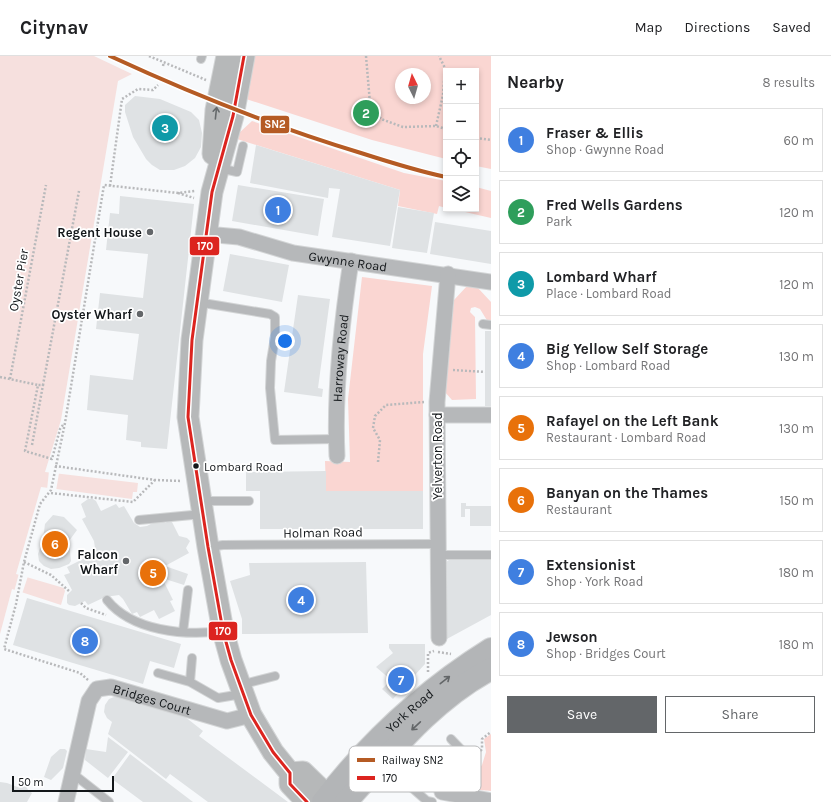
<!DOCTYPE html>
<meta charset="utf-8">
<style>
:root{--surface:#fff;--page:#f2f2f2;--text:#202124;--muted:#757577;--line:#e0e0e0;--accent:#636669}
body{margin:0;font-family:Karla,sans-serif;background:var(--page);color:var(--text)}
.controls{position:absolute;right:12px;top:12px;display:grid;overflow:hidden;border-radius:0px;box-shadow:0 2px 6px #0003}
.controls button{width:36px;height:36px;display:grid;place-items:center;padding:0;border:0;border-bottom:1px solid var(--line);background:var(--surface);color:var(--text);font:20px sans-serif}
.compass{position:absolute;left:395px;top:12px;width:36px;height:36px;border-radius:50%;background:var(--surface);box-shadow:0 2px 6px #0003;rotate:355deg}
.scale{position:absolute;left:12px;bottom:10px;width:102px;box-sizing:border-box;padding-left:4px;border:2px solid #13171a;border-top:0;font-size:11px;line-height:14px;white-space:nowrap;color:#13171a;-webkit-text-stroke:3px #fff;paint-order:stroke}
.you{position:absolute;left:285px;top:285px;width:14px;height:14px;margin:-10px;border:3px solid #fff;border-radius:50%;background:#1a73e8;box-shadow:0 0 0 6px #1a73e833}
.badge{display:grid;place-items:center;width:26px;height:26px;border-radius:50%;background:var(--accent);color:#fff;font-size:13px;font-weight:700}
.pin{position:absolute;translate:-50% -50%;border:2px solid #fff;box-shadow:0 1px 4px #0006}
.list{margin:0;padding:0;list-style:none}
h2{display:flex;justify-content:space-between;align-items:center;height:52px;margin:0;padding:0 16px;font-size:17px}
h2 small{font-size:13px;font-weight:400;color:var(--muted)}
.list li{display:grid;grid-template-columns:26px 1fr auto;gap:12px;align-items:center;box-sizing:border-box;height:64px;margin:0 8px 8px;padding:0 8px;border:1px solid var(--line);border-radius:0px}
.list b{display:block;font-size:15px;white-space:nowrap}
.list p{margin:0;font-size:13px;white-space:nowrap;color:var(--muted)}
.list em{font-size:13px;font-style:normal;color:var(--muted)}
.actions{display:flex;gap:8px;padding:12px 16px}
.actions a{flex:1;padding:9px 0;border:1px solid var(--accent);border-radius:0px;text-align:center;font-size:14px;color:var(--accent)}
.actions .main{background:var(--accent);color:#fff}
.icon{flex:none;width:22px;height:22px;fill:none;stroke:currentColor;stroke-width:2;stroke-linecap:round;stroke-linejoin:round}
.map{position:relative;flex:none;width:491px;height:746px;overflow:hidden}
header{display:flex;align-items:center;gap:24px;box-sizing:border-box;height:56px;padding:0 20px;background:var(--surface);border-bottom:1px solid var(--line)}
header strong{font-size:19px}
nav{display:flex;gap:22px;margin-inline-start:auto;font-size:14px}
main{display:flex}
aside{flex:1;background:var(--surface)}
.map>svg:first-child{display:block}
.green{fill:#fad6d2;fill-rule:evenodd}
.water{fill:#f6e0de}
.pier{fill:#f7f9fb}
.building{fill:#dfe2e4}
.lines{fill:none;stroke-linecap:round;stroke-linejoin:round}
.lane-casing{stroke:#d3d5d6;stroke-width:10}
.street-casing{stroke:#d3d5d6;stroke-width:17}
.secondary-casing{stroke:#d3d5d6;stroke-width:23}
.highway-casing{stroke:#d3d5d6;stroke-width:24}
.path{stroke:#b8b9bb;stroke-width:2.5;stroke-dasharray:2 2;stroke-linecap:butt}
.lane{stroke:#b6b8ba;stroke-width:8}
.street{stroke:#b6b8ba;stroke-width:15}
.secondary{stroke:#b6b8b9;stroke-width:21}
.highway{stroke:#b3b5b7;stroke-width:22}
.bus-1-casing{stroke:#fff;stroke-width:6}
.bus-1{stroke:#dc241f;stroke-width:3}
.rail-1-casing{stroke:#fff;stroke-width:7}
.rail-1{stroke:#b55b24;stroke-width:4}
.oneway{stroke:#64686a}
.oneway2{stroke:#636668}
.poi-dot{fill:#636669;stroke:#fff;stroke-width:1.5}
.bus-dot{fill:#13171a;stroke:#fff;stroke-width:1.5}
.labels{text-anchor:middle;stroke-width:3.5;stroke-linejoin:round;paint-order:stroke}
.bus-label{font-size:12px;fill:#13171a;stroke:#fff;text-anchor:start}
.poi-label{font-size:13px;font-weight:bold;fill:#13171a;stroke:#fff;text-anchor:end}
.street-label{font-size:13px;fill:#13171a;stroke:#fff}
.key{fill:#fff;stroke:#b8b9ba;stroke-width:1}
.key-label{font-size:11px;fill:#13171a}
.line-badge{stroke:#fff;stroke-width:1.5}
.badge-label{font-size:11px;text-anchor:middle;font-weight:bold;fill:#fff}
</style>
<header>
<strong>Citynav</strong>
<nav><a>Map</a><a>Directions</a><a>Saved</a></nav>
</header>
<main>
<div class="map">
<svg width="491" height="746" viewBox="0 0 491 746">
<rect width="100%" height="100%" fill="#f7f9fb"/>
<path class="green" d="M248,0H491V113L476,110V15H446V103L372,84L243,42ZM401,18H425V42H401Z
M252,65L404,117L446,125V152L439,150L437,158L398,150L400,134L237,83L238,78Z
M476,131L491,135V162L452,153H476Z
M362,221L432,230L423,298V435H326L325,405L350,406L348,343Z
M467,230L478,232L491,246V266H488L480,253L475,251L471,252L470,256L475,261L476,343L452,344L444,335L454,244Z
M491,678V735C482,734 471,735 469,724L482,709L486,696L484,683Z"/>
<path class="water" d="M0,0H126L132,18L118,25L61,364L45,416L138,427L137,436H133L132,443L41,431L16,518L64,532L65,535L61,549L12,533L0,578Z"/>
<path class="pier" d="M94,0H128L134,19L132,18Z
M49,415L59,417L56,435L47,434Z
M19,517L28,520L22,538L14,536Z"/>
<path class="building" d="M135,40L160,43L191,56L199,64L202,77L201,91L195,102L185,110L174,114H160L152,109L146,103L133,81L125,56V49Z
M256,89L400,134L390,190L332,181L340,133L329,132L328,142L250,127Z
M238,129L324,143L318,180L232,165Z
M120,140L194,148L167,393L141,391V386L126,384L128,359L87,354L90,319L133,324L139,278L96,273L100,237L143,242L148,198L106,194L110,157L119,158Z
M398,151L434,157L427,197L392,192Z
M435,166L491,175V208L430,198Z
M230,198L289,209L282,246L223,235Z
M298,239L330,243L318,332L323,333L322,341L284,336Z
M485,275H491V350H485Z
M326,415V435H423V473H260V435H246V416Z
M88,443H93L96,445L101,455L116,448L119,452L124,450L134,467L140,471L147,470L162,462L165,467L171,464L179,480L187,482L190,485L186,492L189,497L165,510L188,518L184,529L162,522L173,544L170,545L175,555L159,563L154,554L140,561L137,556L132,558L123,543L119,539L105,541L88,549L85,545L75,550L69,549L67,547V539L72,534L64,519L70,517L67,511L87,501L95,492L94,485L82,463L86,461L81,448Z
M461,447H466V450H491V470H470V453H465V461H461Z
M53,459L64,461L77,474L69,485L71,505L69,508L59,512L51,513L44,510L39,505L38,498L43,483L45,468Z
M449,504H491V559L445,584L443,508Z
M366,506L368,577L242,578V563L230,525L250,519L249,507Z
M27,542L181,588L174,612L150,605L143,628L13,589Z
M389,588H425V608L393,643L382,633L391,624L376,611L393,597L389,592Z
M121,640L184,660L203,675L199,680L288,746H208L170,718L166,723L108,678L112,666L107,662L104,656L105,649L109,643L114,641Z
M108,681L128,696L108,722L85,704L86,693L106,696Z
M60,693H65L67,695L63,712L51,724L44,721L51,701Z
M130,698L193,746H143L112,723Z
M0,726L7,727L20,732L26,730L28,734L32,737L27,746H0Z"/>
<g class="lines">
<g class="lane-casing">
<path id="lane" d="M201,3L202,0
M219,112L237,116L243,90
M197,246L270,258L275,261V281L271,305L270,332L275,384L337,383
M483,268L491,269
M202,445H249
M139,464L203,458
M209,491L223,489L438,488
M438,499H491
M107,544C132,575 184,580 223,575
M183,576L188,534
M158,617L190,626L218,642L242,638
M190,626L192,602
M240,629L275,620
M451,683L472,705L470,712L455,728L457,739
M72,717L109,746
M411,731L427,745L432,746"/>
</g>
<g class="street-casing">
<g id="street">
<path id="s1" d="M206,178L239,181L293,197L491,226"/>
<path d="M437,359H491"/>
<path id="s2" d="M337,400C334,335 341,270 351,205"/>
<path d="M439,582L437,346L448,218"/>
<path d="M442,736L491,745"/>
<path id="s3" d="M66,746L89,645L97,633L111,631L227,665L251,659"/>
</g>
</g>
<g class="secondary-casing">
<path id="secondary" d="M244,0L233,60L212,136L192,284L188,361L208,491L223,575L231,604L251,659L273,696L290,717V728L307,746
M213,98L216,54L227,0
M290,717L303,716L334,746"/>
</g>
<g class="highway-casing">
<g id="highway">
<path id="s4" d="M323,746C369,686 427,633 491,593"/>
<path d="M346,746C390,698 432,644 491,613"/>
</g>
</g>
<path class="path" d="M149,0L206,24
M366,0L370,47L381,63L403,71L436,70L446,73
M163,10L164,6
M436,70L443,39L445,12L439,0
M476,82L491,84
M110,130L122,43L138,33L153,34L158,29
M178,137L194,142
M453,314L485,316
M0,321L38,329
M10,323L46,129
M63,369L60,373L52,403L25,395L38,329H43L79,135
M32,389L43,329
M378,406L380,384L373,372L375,360L386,349L424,346
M55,410L155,424L182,425
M51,437L133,446L155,424
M24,506L51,519L70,536
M81,547L86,552L106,559
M438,596L451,598
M428,616V597L434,595
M88,624L80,617L4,593L16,548L24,506L40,448L51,434L65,367L104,129L178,137L195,135
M478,698L482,693V683L491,676"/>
<use href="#lane" class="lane"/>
<use href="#street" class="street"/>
<use href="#secondary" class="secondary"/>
<use href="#highway" class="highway"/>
<g class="bus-1-casing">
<path id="bus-1" d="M244,0L233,60L212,136L192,284L188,361L208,491L223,575L231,604L251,659L273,696L290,717V728L307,746"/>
</g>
<use href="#bus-1" class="bus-1"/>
<g class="rail-1-casing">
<path id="rail-1" d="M110,0C192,38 275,71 361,97C389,106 417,115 446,121"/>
</g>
<use href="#rail-1" class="rail-1"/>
</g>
<defs><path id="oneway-shaft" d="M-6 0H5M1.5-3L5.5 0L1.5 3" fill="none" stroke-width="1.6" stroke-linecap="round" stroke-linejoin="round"/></defs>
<use class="oneway" href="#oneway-shaft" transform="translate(216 57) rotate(-84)"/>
<g class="oneway2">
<use href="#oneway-shaft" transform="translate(445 624) rotate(-38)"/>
<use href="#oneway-shaft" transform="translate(416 670) rotate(137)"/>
</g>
<g class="poi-dot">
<circle cx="150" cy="176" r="4"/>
<circle cx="140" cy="258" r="4"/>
<circle cx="126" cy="505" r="4"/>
</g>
<circle class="bus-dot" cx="196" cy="410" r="3.5"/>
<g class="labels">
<g class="bus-label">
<text x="204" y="415">Lombard Road</text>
</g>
<g class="poi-label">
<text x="142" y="181">Regent House</text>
<text x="132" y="263">Oyster Wharf</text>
<text x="118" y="503">Falcon<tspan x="118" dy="15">Wharf</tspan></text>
</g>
<g class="street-label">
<text dy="5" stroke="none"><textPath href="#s1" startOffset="145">Gwynne Road</textPath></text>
<text transform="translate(18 224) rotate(-80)" y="5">Oyster Pier</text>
<text dy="5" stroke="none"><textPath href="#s2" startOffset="98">Harroway Road</textPath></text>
<text transform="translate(437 400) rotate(-90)" y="5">Yelverton Road</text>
<text transform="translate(323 476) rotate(-1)" y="5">Holman Road</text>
<text dy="5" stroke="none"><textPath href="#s3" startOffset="175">Bridges Court</textPath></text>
<text dy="5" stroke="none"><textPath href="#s4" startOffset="126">York Road</textPath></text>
</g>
</g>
<rect x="349" y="690" width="132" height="46" rx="6" class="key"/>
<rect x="357" y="702" width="18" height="4" fill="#b55b24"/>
<rect x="357" y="720" width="18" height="4" fill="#dc241f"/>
<g class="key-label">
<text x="382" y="708">Railway SN2</text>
<text x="382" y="726">170</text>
</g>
<g class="line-badge">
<rect x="260" y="59" width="30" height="19" rx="4" fill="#b55b24"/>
<rect x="189" y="180" width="31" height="20" rx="4" fill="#dc241f"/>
<rect x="208" y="565" width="30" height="20" rx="4" fill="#dc241f"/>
</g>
<g class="badge-label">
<text x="275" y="72">SN2</text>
<text x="205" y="194">170</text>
<text x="223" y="579">170</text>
</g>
</svg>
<div class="controls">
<button>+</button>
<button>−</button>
<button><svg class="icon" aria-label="locate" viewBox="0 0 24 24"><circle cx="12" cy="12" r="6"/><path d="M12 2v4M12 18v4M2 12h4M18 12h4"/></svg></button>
<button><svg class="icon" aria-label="layers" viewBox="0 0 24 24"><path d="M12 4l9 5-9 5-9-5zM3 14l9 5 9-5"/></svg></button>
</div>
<svg class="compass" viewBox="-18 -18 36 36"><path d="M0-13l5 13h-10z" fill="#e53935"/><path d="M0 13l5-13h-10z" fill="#757577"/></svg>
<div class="scale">50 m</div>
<div class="you"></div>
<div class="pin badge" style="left:278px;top:154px;background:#3f7fe0">1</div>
<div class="pin badge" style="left:366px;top:57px;background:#2e9e5b">2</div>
<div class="pin badge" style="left:165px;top:72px;background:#0f9aa8">3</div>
<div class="pin badge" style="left:301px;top:544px;background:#3f7fe0">4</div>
<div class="pin badge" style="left:153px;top:517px;background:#e8710a">5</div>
<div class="pin badge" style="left:55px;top:488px;background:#e8710a">6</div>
<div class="pin badge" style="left:401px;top:624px;background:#3f7fe0">7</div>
<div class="pin badge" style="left:85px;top:585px;background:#3f7fe0">8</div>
</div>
<aside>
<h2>Nearby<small>8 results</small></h2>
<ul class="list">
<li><span class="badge" style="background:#3f7fe0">1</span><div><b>Fraser &amp; Ellis</b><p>Shop · Gwynne Road</p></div><em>60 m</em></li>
<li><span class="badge" style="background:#2e9e5b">2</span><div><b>Fred Wells Gardens</b><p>Park</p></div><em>120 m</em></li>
<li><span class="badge" style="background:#0f9aa8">3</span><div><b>Lombard Wharf</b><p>Place · Lombard Road</p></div><em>120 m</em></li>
<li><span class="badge" style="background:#3f7fe0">4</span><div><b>Big Yellow Self Storage</b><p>Shop · Lombard Road</p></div><em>130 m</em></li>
<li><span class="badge" style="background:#e8710a">5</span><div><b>Rafayel on the Left Bank</b><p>Restaurant · Lombard Road</p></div><em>130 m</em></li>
<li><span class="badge" style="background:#e8710a">6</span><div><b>Banyan on the Thames</b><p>Restaurant</p></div><em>150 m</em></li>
<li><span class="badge" style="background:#3f7fe0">7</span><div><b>Extensionist</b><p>Shop · York Road</p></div><em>180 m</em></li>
<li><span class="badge" style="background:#3f7fe0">8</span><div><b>Jewson</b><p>Shop · Bridges Court</p></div><em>180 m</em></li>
</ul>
<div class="actions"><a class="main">Save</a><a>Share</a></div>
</aside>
</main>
